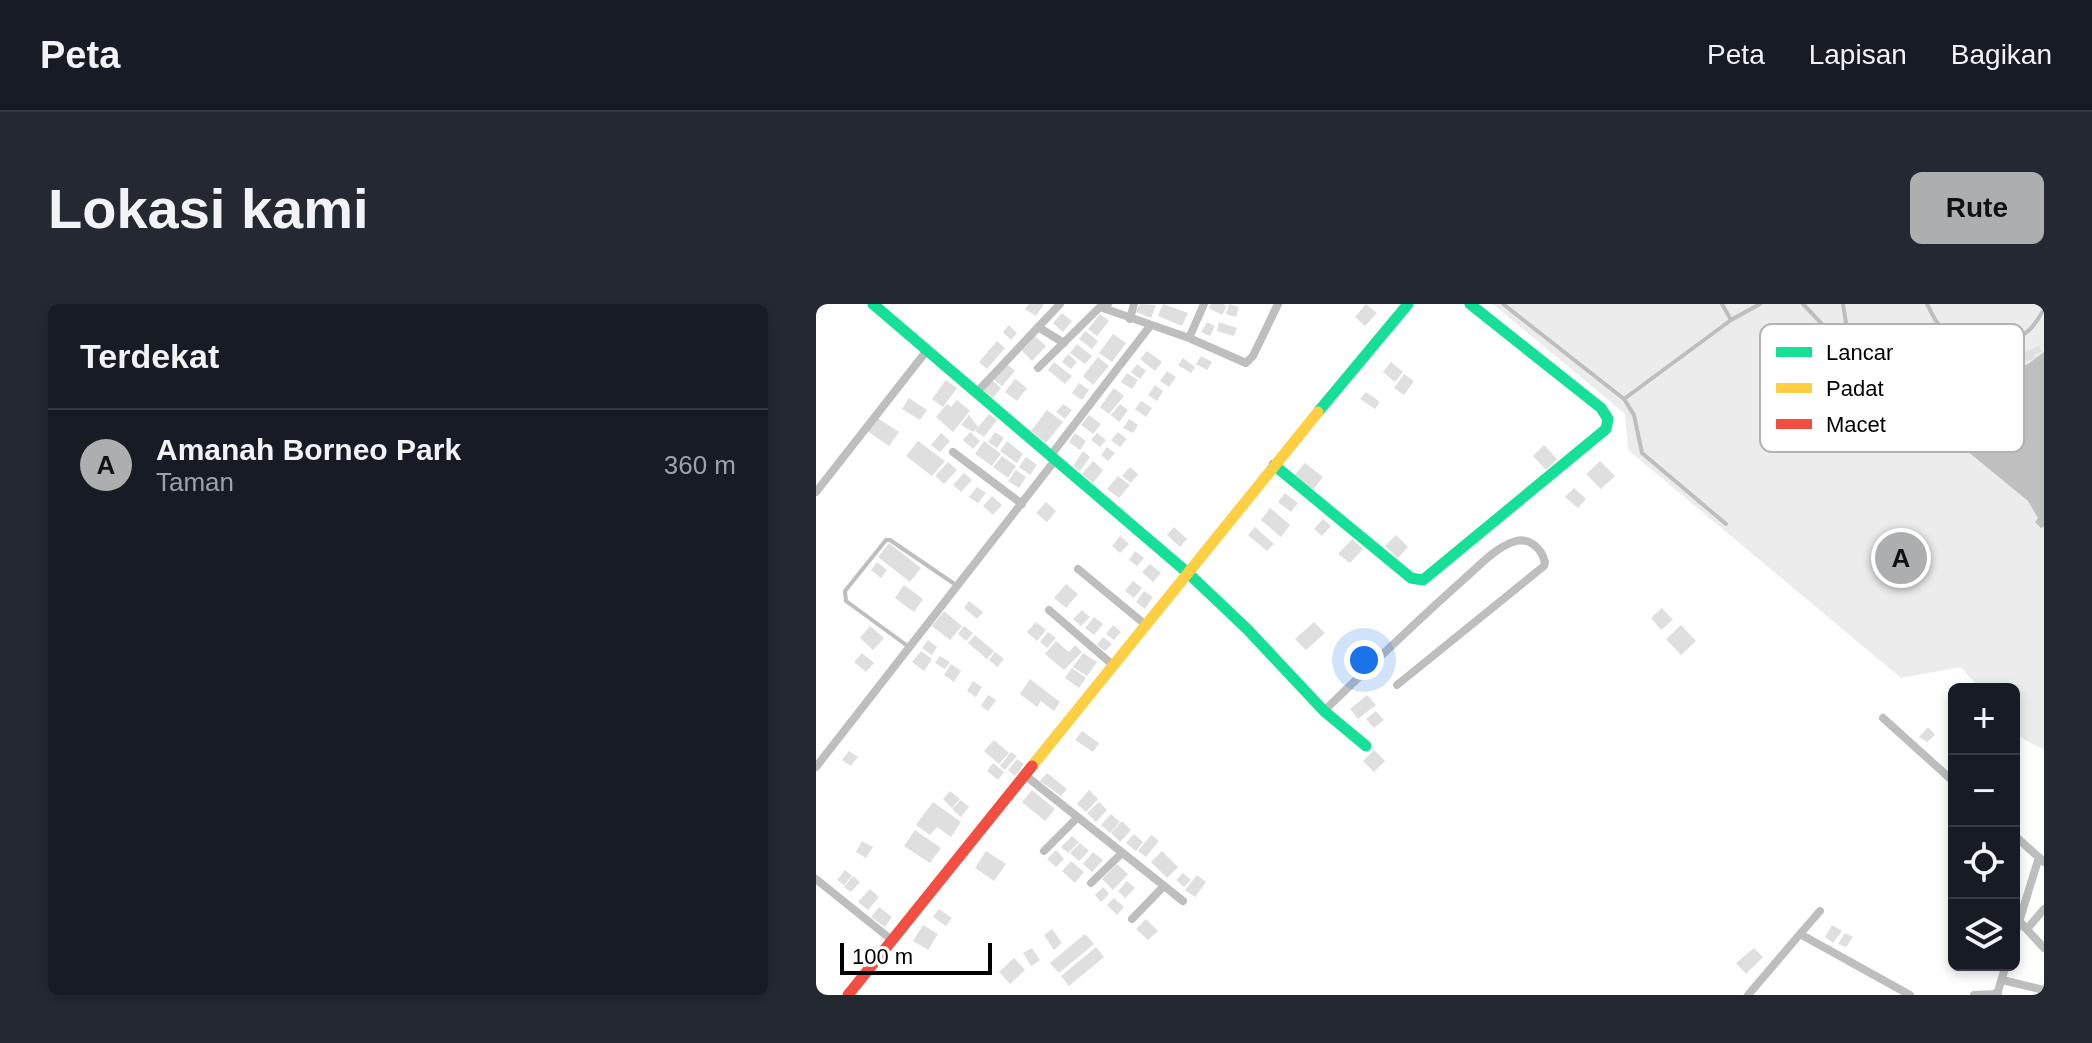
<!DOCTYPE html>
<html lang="id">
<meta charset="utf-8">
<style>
:root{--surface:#171b24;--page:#242831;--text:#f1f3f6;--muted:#9ea1a6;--line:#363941;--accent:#adaeaf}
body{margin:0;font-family:Arial,sans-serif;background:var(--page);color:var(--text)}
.controls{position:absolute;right:24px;bottom:24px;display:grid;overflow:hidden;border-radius:12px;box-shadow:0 4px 12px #0003}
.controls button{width:72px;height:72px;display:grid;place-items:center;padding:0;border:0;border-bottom:2px solid var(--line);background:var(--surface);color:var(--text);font:40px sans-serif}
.scale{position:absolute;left:24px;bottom:20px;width:152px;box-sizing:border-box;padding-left:8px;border:4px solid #000;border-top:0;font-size:22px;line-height:28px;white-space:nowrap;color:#000;-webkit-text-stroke:6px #fff;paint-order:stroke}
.you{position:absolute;left:548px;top:356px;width:28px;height:28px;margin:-20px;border:6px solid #fff;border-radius:50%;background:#1a73e8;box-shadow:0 0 0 12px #1a73e833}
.badge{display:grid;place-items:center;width:52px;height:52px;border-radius:50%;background:var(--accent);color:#111;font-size:26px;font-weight:700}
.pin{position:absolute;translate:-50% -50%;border:4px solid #fff;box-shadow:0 2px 8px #0006}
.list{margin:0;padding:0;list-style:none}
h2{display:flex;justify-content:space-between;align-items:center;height:104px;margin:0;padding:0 32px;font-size:34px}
h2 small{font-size:26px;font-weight:400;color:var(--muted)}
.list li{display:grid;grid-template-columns:52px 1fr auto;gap:24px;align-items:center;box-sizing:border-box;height:112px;padding:0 32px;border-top:2px solid var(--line)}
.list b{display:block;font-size:30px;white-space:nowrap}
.list p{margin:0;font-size:26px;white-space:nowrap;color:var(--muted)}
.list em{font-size:26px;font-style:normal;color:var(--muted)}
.icon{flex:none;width:44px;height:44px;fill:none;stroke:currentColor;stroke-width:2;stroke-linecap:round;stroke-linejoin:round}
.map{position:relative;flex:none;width:1228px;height:691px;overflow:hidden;border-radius:12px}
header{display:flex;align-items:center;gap:48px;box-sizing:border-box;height:112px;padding:0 40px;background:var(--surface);border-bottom:2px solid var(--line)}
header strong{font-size:38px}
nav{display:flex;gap:44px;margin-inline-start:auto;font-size:28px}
.intro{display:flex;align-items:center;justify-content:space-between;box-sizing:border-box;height:192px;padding:0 48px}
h1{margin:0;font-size:56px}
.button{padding:20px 36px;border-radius:12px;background:var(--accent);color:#111;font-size:28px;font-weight:700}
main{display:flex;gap:48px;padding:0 48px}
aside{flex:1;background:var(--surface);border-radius:12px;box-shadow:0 4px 12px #0003}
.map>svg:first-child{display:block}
.green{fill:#ececec}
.water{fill:#bfbfbf}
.building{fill:#dfdfdf}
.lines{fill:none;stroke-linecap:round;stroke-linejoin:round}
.lane{stroke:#bebebe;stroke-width:4}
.street{stroke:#bebebe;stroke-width:8}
.fast{stroke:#16e098;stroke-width:11}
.slow{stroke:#ffcf43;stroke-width:11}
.jam{stroke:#f24e42;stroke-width:11}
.key{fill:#fff;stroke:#b2b2b2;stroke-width:2}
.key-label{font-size:22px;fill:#000}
</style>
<header>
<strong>Peta</strong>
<nav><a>Peta</a><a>Lapisan</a><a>Bagikan</a></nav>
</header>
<div class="intro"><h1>Lokasi kami</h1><a class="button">Rute</a></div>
<main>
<aside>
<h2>Terdekat<small></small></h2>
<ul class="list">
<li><span class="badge">A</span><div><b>Amanah Borneo Park</b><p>Taman</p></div><em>360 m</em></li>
</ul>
</aside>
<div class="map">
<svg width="1228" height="691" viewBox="0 0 1228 691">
<rect width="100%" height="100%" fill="#fff"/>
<path class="green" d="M677,0H1228V446L1206,434L1198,425V385H1164L1145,363L1085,374L812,146L809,110Z"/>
<path class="water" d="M1228,48V223L1225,224L1219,218L1222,214L1212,197L1145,142L1137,128L1170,79L1183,71L1212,60Z"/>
<path class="building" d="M213,0H228L220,12L209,5Z
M324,0L340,1L335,14L320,8Z
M347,0L372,9L366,22L342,12Z
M395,0H407L411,2L406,11L393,4Z
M413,0L423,3L420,13L410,10Z
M550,0L561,9L549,22L539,13Z
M246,9L256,17L247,28L237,19Z
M284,10L293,17L281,32L272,25Z
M391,18L399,22L394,32L385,28Z
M403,18L421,24L418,32L401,27Z
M193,21L201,29L195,36L187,28Z
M269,27L282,37L276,45L263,35Z
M297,30L310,39L296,58L283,49Z
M219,32L230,42L216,57L206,47Z
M181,37L189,44L171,65L163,58Z
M261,40L276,52L269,60L254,49Z
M1223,42L1226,48L1218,51L1220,54L1205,60L1203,56L1193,60L1191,56Z
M331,47L346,58L339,67L324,55Z
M252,50L261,58L255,65L246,58Z
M385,52L396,58L391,66L380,60Z
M282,53L293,62L277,81L267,72Z
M367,54L379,63L375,69L362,61Z
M238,58L256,72L249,80L232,66Z
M575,58L587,68L579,78L567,68Z
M190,59L199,67L186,82L177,75Z
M321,60L330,67L324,75L315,68Z
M351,67L360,73L353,83L344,77Z
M311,69L322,76L316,85L305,78Z
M588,70L598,77L588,91L578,84Z
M199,75L211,84L201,97L189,88Z
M130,76L141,84L127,103L116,95Z
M176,76L185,84L175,96L166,88Z
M263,79L273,86L266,96L256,89Z
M339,81L347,87L341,97L332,91Z
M298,84L308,92L293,110L284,103Z
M550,88L564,98L559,105L544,95Z
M93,94L111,106L104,116L86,105Z
M141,96L154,107L137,128L120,113L131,100L135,103Z
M325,97L336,104L330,113L319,105Z
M247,100L256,106L249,115L240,108Z
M304,100L312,106L303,118L295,111Z
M231,106L247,118L230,139L215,127Z
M173,110L181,116L168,133L159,127Z
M153,111L162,123L157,128L145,121Z
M273,111L285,120L277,130L265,121Z
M60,113L83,128L73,142L51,127Z
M313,115L322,121L317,129L307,124Z
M154,128L164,137L157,145L147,136Z
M179,128L188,134L181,144L172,138Z
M302,128L311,135L304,143L295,136Z
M125,129L134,137L124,148L115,141Z
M259,129L270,137L264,146L253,138Z
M281,129L290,136L284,143L275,136Z
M102,137L129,157L116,172L90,152Z
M168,137L185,150L176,162L159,150Z
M191,137L207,150L201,159L184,147Z
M728,141L741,155L730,166L717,152Z
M291,143L299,149L292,157L285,151Z
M267,147L274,153L264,167L257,162Z
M186,152L200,162L192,174L177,163Z
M210,153L221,161L214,171L203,163Z
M277,157L287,166L277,179L266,170Z
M784,157L799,172L785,185L770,170Z
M132,158L141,166L128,180L119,172Z
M489,159L507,173L495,188L477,173Z
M314,163L322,170L315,179L306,172Z
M200,166L210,173L203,184L192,177Z
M148,169L156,176L145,188L137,181Z
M302,172L314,181L303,194L291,185Z
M161,183L170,189L162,199L153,193Z
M758,184L770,195L762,204L749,193Z
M469,189L482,199L475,208L462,198Z
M176,192L186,201L177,211L167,202Z
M230,198L240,207L231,218L220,209Z
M454,204L474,221L465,233L445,216Z
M507,215L515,222L506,232L498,225Z
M358,223L371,235L364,243L351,231Z
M439,223L458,240L451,247L432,231Z
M580,231L592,243L582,254L569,242Z
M304,232L313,240L304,249L296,242Z
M536,235L547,245L534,259L522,250Z
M73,239L105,264L94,278L62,253Z
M319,247L328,254L321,262L313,256Z
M61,258L71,266L65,274L55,266Z
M334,260L345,269L337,278L326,268Z
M317,277L326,284L318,294L309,287Z
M250,280L262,290L250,304L238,294Z
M88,281L107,295L98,308L79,294Z
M328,287L337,293L329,305L320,298Z
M153,297L167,308L161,315L148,304Z
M846,304L857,316L845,326L835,314Z
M266,306L274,313L265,322L257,315Z
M128,307L146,322L134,336L116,322Z
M278,313L287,320L278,331L269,324Z
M220,318L230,326L221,337L211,328Z
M498,318L509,329L490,346L479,335Z
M297,321L305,328L298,336L290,330Z
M865,321L880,337L865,351L850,335Z
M54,322L68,334L57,346L44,334Z
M148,322L157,329L150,337L142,330Z
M232,328L240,334L231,344L224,338Z
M159,331L178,347L171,355L152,339Z
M287,333L296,340L289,347L281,341Z
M112,336L121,343L116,351L106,344Z
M240,337L253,348L259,341L266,348L248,366L229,350Z
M105,347L116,355L108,367L96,358Z
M179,348L188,355L181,363L173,356Z
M46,349L58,359L50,368L38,358Z
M267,349L281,358L271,372L257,363Z
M124,352L134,358L129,365L119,359Z
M135,360L145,367L138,378L128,371Z
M256,364L270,374L263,384L249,374Z
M214,375L244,398L238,407L225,397L221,403L204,390Z
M157,377L166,383L160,393L151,387Z
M172,391L180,396L172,407L165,402Z
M551,391L560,401L542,415L534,405Z
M560,407L568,416L558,424L550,415Z
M1112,423L1119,431L1111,438L1103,433Z
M266,427L283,439L277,448L259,436Z
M178,436L193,449L183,460L168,447Z
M558,446L569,457L558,468L547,457Z
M33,447L42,453L35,462L26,456Z
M195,448L201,452L189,466L184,462Z
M201,455L208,460L199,472L192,466Z
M177,459L188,468L182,476L171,467Z
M231,469L251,485L245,492L224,477Z
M216,486L239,505L229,517L206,498Z
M273,486L282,495L270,508L261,500Z
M134,487L144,495L136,504L127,495Z
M145,496L153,503L145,513L136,505Z
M117,498L145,518L135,533L121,523L114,531L100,521Z
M283,498L291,506L280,518L271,509Z
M295,510L304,518L294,529L285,521Z
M306,517L315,526L304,538L295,529Z
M99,526L125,544L114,559L88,542Z
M318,530L327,538L320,547L310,539Z
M335,531L343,537L330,553L322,547Z
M256,532L263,538L252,549L245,543Z
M46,537L57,543L50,554L40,548Z
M264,539L273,547L263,557L254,549Z
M240,546L248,555L240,563L231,555Z
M170,547L190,560L178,577L159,564Z
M346,547L362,563L351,574L335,558Z
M277,548L287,556L276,568L267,560Z
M255,557L268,568L259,579L246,567Z
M301,560L312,570L297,586L286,575Z
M29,566L36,572L28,581L21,576Z
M367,569L375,576L368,583L360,576Z
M381,571L390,578L379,593L369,586Z
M37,572L44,578L35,588L28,583Z
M311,577L319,584L309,594L302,587Z
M287,583L293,590L285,598L279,591Z
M54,585L63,593L52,606L42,598Z
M298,594L308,603L301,611L291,601Z
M63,603L76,613L69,623L55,613Z
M123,605L136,614L130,622L117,613Z
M330,615L342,627L332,636L320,625Z
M107,621L122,630L112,646L97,637Z
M1016,621L1026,627L1017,639L1009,633Z
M236,625L246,639L238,646L228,631Z
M1029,629L1037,633L1030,643L1022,640Z
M269,630L278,640L243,669L234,659Z
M280,643L288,653L253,682L245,672Z
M216,644L224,656L215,662L207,649Z
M938,644L947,653L930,670L920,659Z
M198,654L209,666L194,680L183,668Z"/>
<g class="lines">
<path class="lane" d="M687,0L808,95L818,111L826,149L910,220
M906,0L915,16
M987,0C1006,19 1044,67 1073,59C1092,54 1112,35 1128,25
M1027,0L1030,19L1027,39
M1111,0C1115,7 1118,16 1124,22C1143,42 1193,46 1213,26C1219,21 1224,12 1228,5
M808,95L915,16L944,0
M93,343L30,297L29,287L70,236H74L140,281"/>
<path class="street" d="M284,3L373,34L430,59L437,52L462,0
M314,15L318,0
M222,23L248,39
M373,34L388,0
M222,64L284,3L292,0
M160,89L244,0
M137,148L206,200
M235,151L334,22
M0,188L112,45
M262,265L331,322
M233,306L298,362
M508,407C554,362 600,318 648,275C662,263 679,244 697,238C713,232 725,244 729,258L728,262L581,381
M1067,414L1138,478
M0,463L240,155
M210,472L367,597
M1198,531L1228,558
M228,547L262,513
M0,575L77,637
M275,579L306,549
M316,615L348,582
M1203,617L1228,644
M1211,625L1228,605
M984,630L1004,607
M1198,634L1223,553
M1186,676L1228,686
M932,691L984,630L1094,691
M1158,691L1182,690
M1177,691L1182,687L1190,661"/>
<path class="fast" d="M57,0L373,270L431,325L508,407L550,442
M502,108L592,0
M458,161L595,274L607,276L790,125L792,115L785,104L654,0"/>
<path class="slow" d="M216,462L502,108"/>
<path class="jam" d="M32,691L216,462"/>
</g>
<rect x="944" y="20" width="264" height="128" rx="12" class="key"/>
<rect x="960" y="43" width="36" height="10" fill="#16e098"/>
<rect x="960" y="79" width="36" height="10" fill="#ffcf43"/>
<rect x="960" y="115" width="36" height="10" fill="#f24e42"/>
<g class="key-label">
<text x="1010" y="56">Lancar</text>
<text x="1010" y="92">Padat</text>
<text x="1010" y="128">Macet</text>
</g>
</svg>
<div class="controls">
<button>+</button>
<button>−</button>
<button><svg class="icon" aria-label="locate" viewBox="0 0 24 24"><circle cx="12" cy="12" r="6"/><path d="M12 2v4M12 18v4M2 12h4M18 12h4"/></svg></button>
<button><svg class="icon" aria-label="layers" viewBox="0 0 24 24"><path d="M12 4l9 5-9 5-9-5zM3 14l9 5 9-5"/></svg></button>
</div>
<div class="scale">100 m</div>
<div class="you"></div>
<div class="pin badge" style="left:1085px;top:254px">A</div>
</div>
</main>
